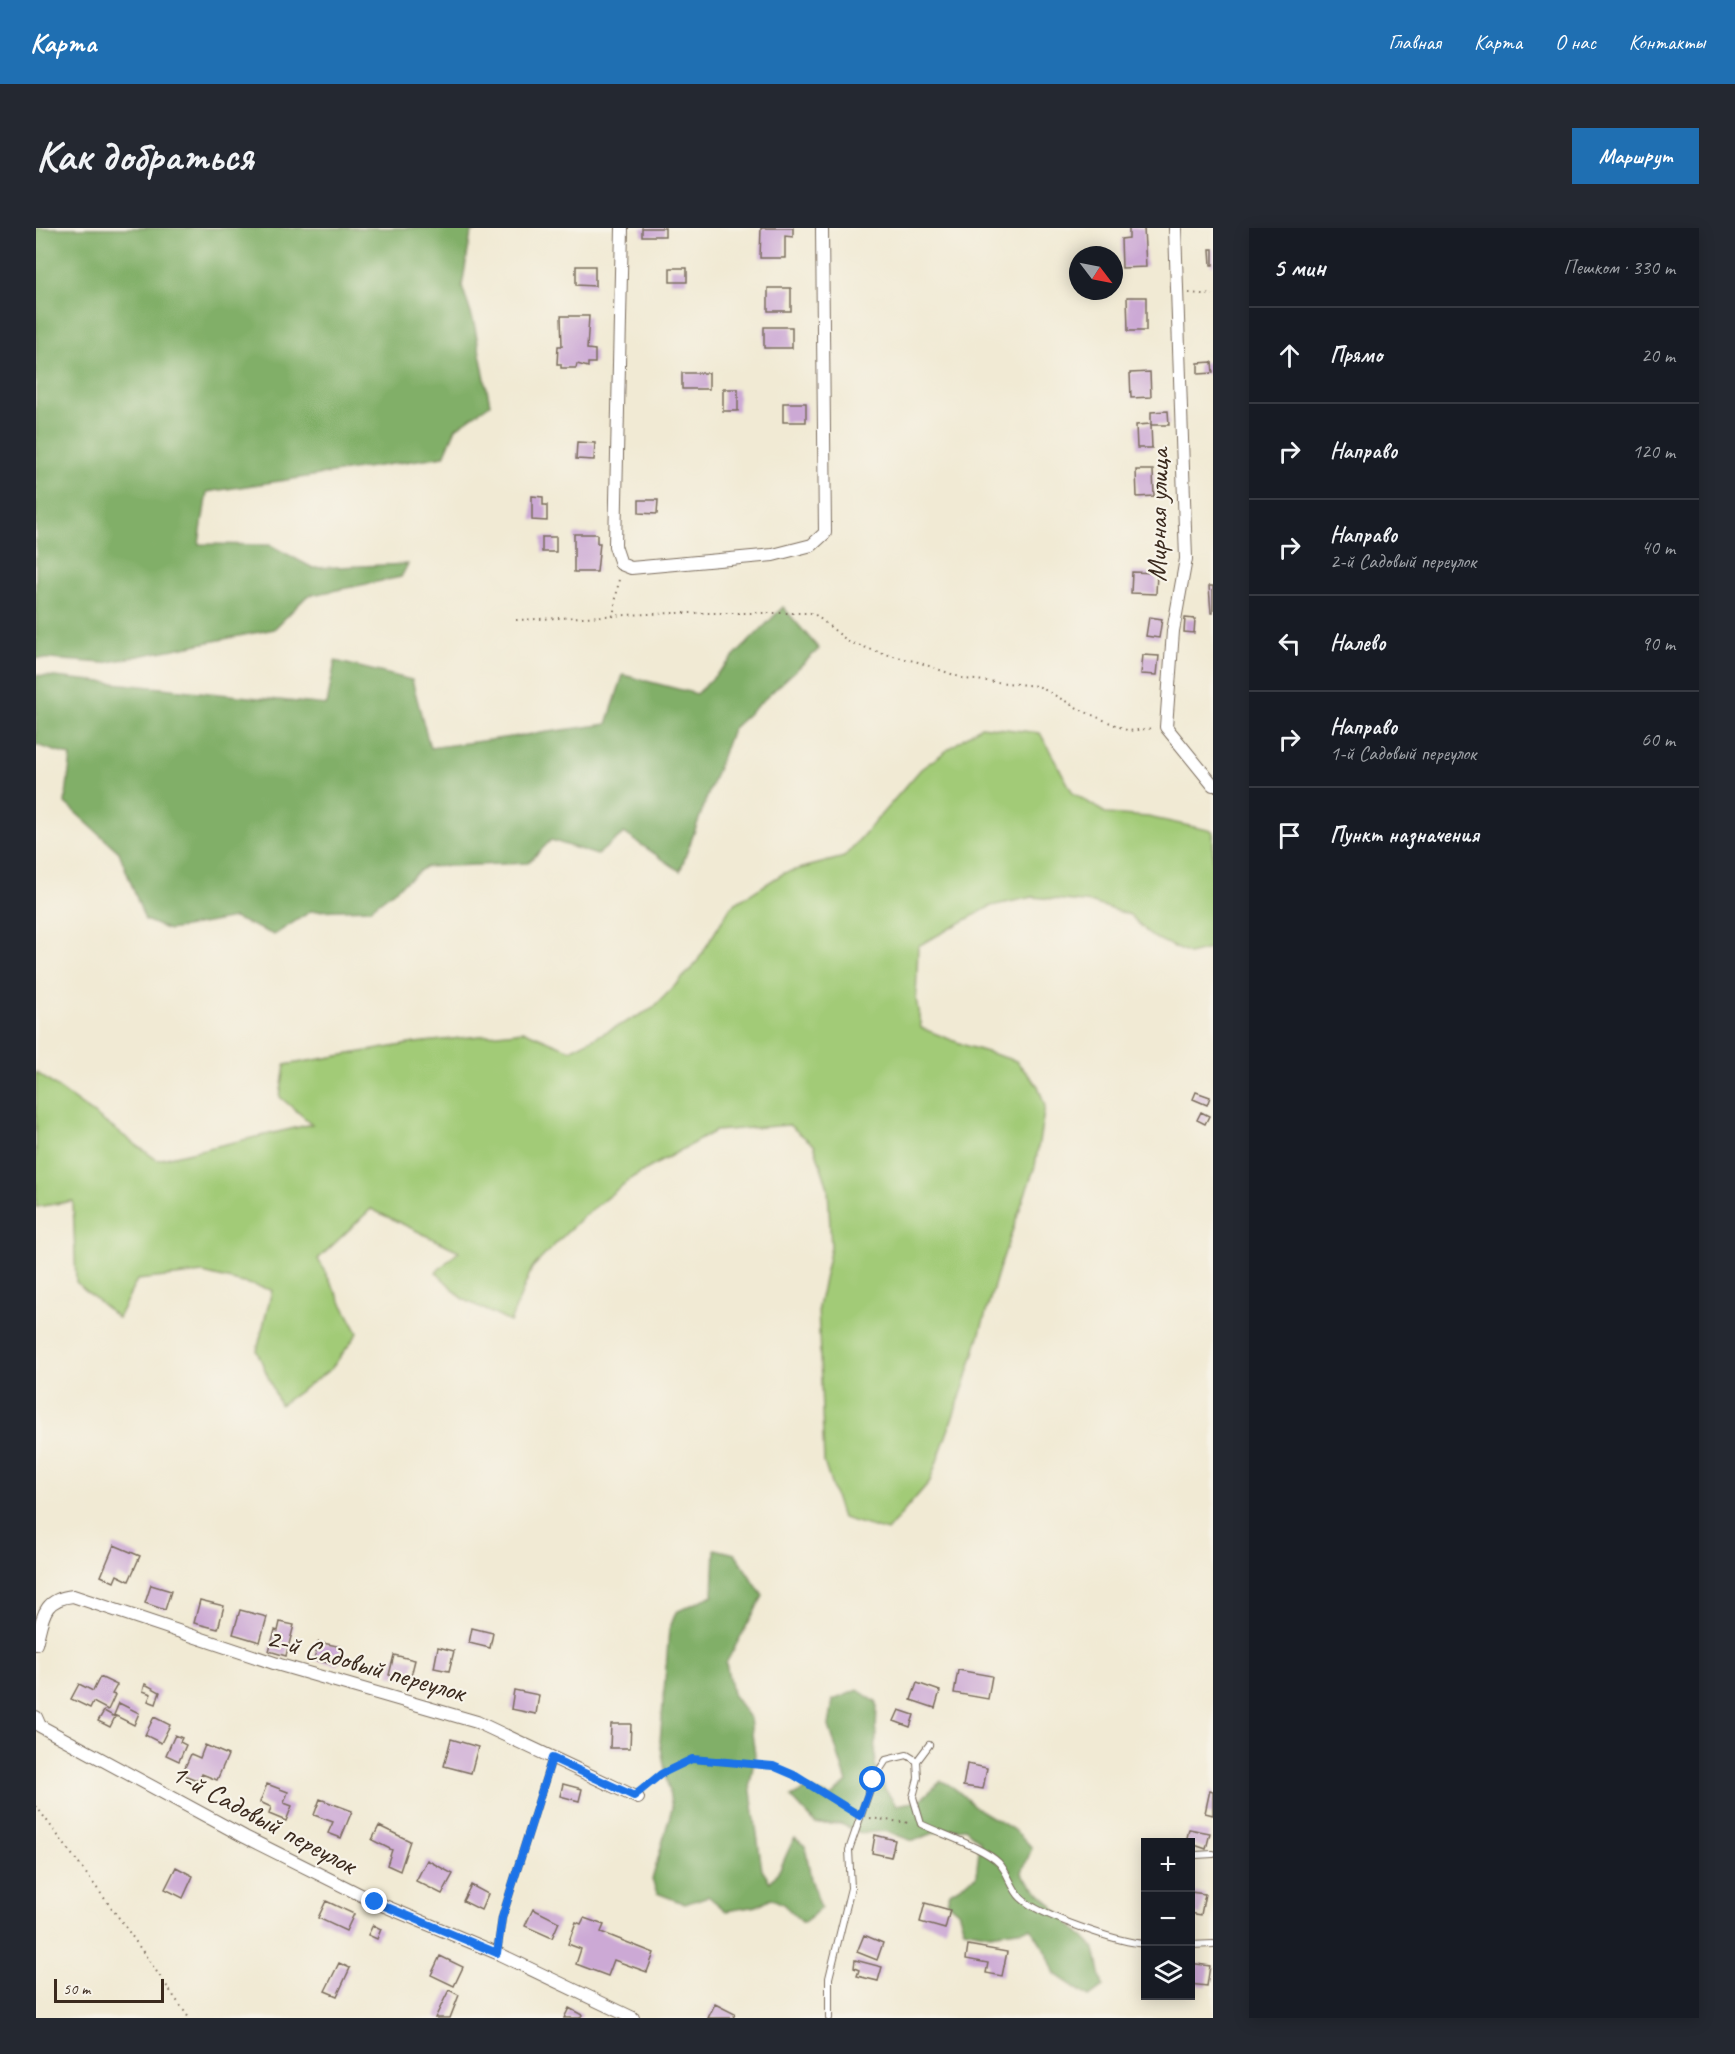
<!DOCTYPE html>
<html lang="ru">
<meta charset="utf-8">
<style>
:root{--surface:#171b24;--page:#242831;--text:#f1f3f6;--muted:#9ea1a6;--line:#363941;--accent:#1f6fb2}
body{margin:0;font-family:Caveat,sans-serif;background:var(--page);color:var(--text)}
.controls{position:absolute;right:18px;bottom:18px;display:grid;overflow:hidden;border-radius:0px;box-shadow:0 3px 15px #0003}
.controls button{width:54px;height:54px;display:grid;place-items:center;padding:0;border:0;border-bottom:2px solid var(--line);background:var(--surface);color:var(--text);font:30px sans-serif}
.compass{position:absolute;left:1033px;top:18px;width:54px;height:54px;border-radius:50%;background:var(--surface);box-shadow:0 3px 15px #0003;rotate:122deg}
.scale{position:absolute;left:18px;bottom:15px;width:110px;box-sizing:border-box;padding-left:6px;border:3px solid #3b2a1e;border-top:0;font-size:16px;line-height:21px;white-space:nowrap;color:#3b2a1e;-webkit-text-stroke:4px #f7f3e8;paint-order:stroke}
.stop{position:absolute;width:18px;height:18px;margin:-14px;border:4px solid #1a73e8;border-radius:50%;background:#fff}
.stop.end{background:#1a73e8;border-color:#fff;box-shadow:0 2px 6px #0008}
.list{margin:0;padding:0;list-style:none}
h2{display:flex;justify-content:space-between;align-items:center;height:78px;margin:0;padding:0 24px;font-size:26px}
h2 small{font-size:20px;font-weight:400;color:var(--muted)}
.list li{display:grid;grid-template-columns:39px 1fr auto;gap:18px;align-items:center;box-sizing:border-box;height:96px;padding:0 24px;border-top:2px solid var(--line)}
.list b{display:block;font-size:22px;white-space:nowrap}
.list p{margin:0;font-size:20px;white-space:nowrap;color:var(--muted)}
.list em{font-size:20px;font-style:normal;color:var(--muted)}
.icon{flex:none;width:33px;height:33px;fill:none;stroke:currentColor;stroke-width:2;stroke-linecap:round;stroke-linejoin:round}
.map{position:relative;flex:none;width:1177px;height:1790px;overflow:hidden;border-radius:0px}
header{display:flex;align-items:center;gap:36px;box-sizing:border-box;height:84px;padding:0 30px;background:var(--accent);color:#fff}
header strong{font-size:28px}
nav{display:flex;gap:33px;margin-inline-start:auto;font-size:21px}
.intro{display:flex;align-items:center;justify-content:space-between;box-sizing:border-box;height:144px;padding:0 36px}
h1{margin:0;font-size:42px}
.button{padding:15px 27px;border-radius:0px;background:var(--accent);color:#fff;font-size:21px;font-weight:700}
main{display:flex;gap:36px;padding:0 36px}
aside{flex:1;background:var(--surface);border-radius:0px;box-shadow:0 3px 15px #0003}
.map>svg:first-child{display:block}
.green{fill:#a2cb77;stroke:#6e7a4a;stroke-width:1.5}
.forest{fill:#81af68;stroke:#5e6c43;stroke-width:1.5}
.building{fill:#cca9d5}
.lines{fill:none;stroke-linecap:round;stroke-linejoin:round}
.service-casing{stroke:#7b6d5e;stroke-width:8}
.minor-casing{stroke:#7b6d5e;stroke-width:14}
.path{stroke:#7b6d5e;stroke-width:2;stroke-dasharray:1.5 4.5;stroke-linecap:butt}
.service{stroke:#fff;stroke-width:6}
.minor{stroke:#fff;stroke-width:12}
.route{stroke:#1a73e8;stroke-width:8}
.labels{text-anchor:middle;stroke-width:4.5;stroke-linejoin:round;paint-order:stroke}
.street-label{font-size:28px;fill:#3b2a1e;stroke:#f7f3e8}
</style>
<header>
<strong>Карта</strong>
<nav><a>Главная</a><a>Карта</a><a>О нас</a><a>Контакты</a></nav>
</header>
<div class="intro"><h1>Как добраться</h1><a class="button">Маршрут</a></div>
<main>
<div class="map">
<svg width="1177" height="1790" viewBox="0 0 1177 1790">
<rect width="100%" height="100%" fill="#f7f3e8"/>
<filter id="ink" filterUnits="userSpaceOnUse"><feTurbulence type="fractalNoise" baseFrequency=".0167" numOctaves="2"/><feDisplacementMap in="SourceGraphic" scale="12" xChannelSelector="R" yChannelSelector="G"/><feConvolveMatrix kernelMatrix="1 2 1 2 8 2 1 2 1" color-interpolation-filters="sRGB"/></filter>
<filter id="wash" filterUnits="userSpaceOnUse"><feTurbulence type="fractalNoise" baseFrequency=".008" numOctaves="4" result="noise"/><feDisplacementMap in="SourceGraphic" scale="24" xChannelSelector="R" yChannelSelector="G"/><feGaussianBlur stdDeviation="1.35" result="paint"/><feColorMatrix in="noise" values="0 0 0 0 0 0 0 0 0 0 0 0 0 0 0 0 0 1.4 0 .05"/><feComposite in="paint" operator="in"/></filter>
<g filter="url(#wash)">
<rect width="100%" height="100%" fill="#f1ead4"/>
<path class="green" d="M945,498L1004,505L1037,565L1071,586L1112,589L1177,603V720L1153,726L1115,708L1094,687L1057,675L997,669L955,678L882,718L880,770L885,800L931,818L980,833L1002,858L1009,878L999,938L963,1041L929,1155L894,1253L851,1303L806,1290L788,1234L782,1079L795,1019L792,960L778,917L753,897L679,903L597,949L545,990L496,1040L474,1094L427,1071L400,1044L423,1023L335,981L282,1031L322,1105L295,1141L244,1177L221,1123L236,1062L167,1045L101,1052L82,1090L40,1054L37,973L0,979V844L121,932L276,896L244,869L249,837L379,815L489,803L534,822L616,781L659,737L695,678L748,645L808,629L885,541Z"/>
<path class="forest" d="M0,0H445L435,5L426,58L438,95L454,176L420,200L408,228L171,264L163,316L234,317L277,340L372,336L365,349L271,368L238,401L68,435L0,430Z
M747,379L783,421L696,501L644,643L588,605L561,627L515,612L492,635L389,639L334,681L275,683L238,707L198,690L133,702L109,692L83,624L29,575L35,528L0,517V447L291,477L299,433L376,452L394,520L571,496L587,447L661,466Z
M679,1321L699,1326L727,1368L690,1435L696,1466L714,1491L719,1527L714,1556L726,1642L734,1654C747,1642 749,1625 759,1610L769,1618L775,1651L785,1680L767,1695L747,1676L735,1670L721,1678L690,1683L672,1668L649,1676L621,1665L616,1652L636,1580L624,1514L633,1402L640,1384L677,1367Z
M822,1462L841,1475L839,1536L850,1563L860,1577L883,1573L905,1553C922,1559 932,1575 947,1584C969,1598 978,1598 996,1620L986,1644L987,1648L1059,1721L1067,1759L1053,1769L1019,1746L1010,1723L995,1700L954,1706L928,1701L922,1683L911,1674L914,1664L940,1648L944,1613L929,1600L903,1603L877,1613L850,1603L825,1605L805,1596H780L755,1569L772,1560L795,1569L811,1554L793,1498L797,1472Z"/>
<g id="blocks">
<path class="building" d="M606,0H629V8H606Z
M725,0H757V9L749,8V30H724Z
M1093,0H1108L1110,39L1086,40L1085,11L1093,10Z
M1174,21H1177V37H1175Z
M540,38H559V58L540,57Z
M634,40H651V54H634Z
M732,60H755V83H732Z
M1091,69H1110V103H1092Z
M525,88H553L551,121L559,122V135H552V139L541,136L540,140H525V136H521L522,118H526Z
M728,99H756V120H728Z
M1176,134L1177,145L1162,146V135Z
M1114,144L1115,169L1095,170L1094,145Z
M646,145H673V161H646Z
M687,161H702V183H687Z
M747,175H770V194H747Z
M1132,183L1133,197H1115L1116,220H1101L1100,197L1115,196V184Z
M541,214L559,215L558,232L540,231Z
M1100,242H1117L1118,268L1101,269Z
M496,268L507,269V277H511V293L496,292Z
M603,272H622L621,286L603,285Z
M538,306H561V315H564L561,344H538Z
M506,309H520V324H506Z
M1096,344L1121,345L1120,366L1095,365Z
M1173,358H1177V385H1175Z
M1113,389L1126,391L1123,410L1110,408Z
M1149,390L1159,391L1158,405L1148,404Z
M1107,427L1123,428L1121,447L1105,446Z
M1160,864L1174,869L1171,877L1157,871Z
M1165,884L1173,888L1169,896L1161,892Z
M78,1317L104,1328L93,1353L81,1347L78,1354L65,1348Z
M115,1357L135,1363L129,1382L109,1375Z
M164,1372L188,1378L182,1401L158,1395Z
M204,1382L231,1389L224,1414L197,1406Z
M244,1394L258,1397L250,1428L233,1423L239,1402L242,1403Z
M436,1400L457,1405L454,1420L433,1415Z
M282,1414L306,1419L302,1437L278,1432Z
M402,1419L418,1423L413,1443L398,1440Z
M358,1427L379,1432L374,1452L353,1447Z
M922,1442L956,1448L952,1471L918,1465Z
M64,1449L81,1457L76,1466L79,1467L72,1482L57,1474L54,1480L35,1471L43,1456L57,1463Z
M881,1455L904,1463L899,1480L875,1472Z
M109,1456L124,1464L120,1476L112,1473L115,1466L107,1463Z
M478,1462L503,1467L500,1486L475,1481Z
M83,1475L103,1485L98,1497L78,1487Z
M863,1482L878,1487L874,1499L858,1493Z
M68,1483L79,1489L74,1499L62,1493Z
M118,1489L134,1497L125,1515L109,1507Z
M575,1496H595L594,1520H574Z
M139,1507L146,1510L144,1514L150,1517L143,1533L130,1527Z
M415,1511L442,1519L435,1545L408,1538Z
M169,1517L192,1527L181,1552L166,1546L163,1553L146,1546L155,1526L164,1530Z
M931,1536L951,1540L947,1561L927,1558Z
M231,1556L252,1564L248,1575L256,1578L250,1593L233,1586L235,1579L224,1574Z
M527,1556L546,1561L543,1573L524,1568Z
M1174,1562L1177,1563V1587L1169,1585Z
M284,1571L316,1583L305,1610L292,1605L297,1594L278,1587Z
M343,1598L374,1613L364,1643L351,1637L356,1622L336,1612Z
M1153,1601L1174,1605L1170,1621L1150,1614Z
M839,1607L859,1612L855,1629L836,1625Z
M391,1632L417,1646L406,1666L380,1653Z
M140,1639L157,1648L147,1670L129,1661Z
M435,1657L452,1666L445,1682L427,1673Z
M1154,1664L1169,1666L1165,1687L1154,1685Z
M290,1673L318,1686L310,1703L282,1690Z
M889,1675L914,1682L909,1701L884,1694Z
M497,1681L523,1694L516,1710L489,1698Z
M548,1690L568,1697L565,1704L618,1725L611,1744L578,1732L572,1748L540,1736L545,1721L532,1716L540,1694L545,1696Z
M337,1697L345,1701L341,1711L332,1707Z
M828,1707L847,1715L841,1732L821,1724Z
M932,1717L971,1724L966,1748L950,1745L952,1735L930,1731Z
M404,1728L427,1739L418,1758L395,1747Z
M819,1732L846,1739L842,1753L821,1748L823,1742L818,1740Z
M303,1735L314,1740L301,1768L289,1763Z
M1154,1735L1174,1738L1171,1758L1154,1756Z
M413,1762L423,1767L414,1790H399Z
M679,1776L699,1786L697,1790H672Z
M533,1780L546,1787L544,1790H528Z"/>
</g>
</g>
<g filter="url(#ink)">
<use href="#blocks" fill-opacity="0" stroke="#7b6d5e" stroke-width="1.5"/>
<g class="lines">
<g class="service-casing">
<path id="service" d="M881,1533L882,1550L877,1569L885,1596C905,1606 949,1620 963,1635C972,1644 975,1660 985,1670C1002,1687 1084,1715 1110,1716
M1160,1627L1177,1626
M1154,1717L1177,1716
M461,1725L466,1690L516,1530
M793,1790V1750L815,1660L813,1622L837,1552L850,1532L871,1527L881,1533L893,1517"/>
</g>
<g class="minor-casing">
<path id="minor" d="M586,0L579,318L585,336L595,340L737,327L776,317L789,305L786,0
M1139,0L1150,331L1137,403L1130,499L1177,557
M0,1416C7,1390 6,1371 37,1368L244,1437L441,1494L602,1570
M0,1489L4,1498L209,1609L339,1674L461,1725L597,1790"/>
</g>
<path class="path" d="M1153,65L1177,67
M577,389L583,351
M480,392L635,385H777L813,414L845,425L882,434L929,451L1002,458L1047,483L1093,503L1118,500
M610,1559L625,1547L656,1531L737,1538L757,1547L815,1582
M0,1578L86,1694L153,1790
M834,1590L873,1595"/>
<use href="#service" class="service"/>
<use href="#minor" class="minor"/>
</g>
</g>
<g class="lines" filter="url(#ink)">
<path class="route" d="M339,1674L461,1725L466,1690L516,1530L598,1568L625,1546L656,1531L737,1538L758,1547L824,1588L837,1552"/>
</g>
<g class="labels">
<g class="street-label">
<text transform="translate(1121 287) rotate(-89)" y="10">Мирная улица</text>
<text transform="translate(330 1436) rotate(16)" y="10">2-й Садовый переулок</text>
<text transform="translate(228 1590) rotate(28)" y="10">1-й Садовый переулок</text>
</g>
</g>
</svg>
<div class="controls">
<button>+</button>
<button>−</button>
<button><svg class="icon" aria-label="layers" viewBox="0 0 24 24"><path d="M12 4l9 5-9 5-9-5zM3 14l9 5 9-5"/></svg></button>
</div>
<svg class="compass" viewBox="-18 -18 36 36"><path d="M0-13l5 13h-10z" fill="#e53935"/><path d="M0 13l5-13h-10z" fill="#9ea1a6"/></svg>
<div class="scale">50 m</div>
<div class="stop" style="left:837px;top:1552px"></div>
<div class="stop end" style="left:339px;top:1674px"></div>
</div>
<aside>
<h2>5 мин<small>Пешком · 330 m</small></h2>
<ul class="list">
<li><svg class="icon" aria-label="ahead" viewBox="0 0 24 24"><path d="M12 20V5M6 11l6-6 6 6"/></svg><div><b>Прямо</b></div><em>20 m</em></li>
<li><svg class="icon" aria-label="right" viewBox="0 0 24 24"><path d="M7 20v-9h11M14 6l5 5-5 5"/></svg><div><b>Направо</b></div><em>120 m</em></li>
<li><svg class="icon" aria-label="right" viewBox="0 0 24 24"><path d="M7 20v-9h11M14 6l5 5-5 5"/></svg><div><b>Направо</b><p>2-й Садовый переулок</p></div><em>40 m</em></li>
<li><svg class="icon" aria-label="left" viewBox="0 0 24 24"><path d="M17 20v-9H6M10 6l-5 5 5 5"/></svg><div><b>Налево</b></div><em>90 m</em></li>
<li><svg class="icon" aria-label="right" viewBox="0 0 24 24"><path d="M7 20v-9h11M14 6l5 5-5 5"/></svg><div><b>Направо</b><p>1-й Садовый переулок</p></div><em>60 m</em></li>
<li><svg class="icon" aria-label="arrive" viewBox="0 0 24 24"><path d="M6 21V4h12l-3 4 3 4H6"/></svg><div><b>Пункт назначения</b></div></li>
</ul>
</aside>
</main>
